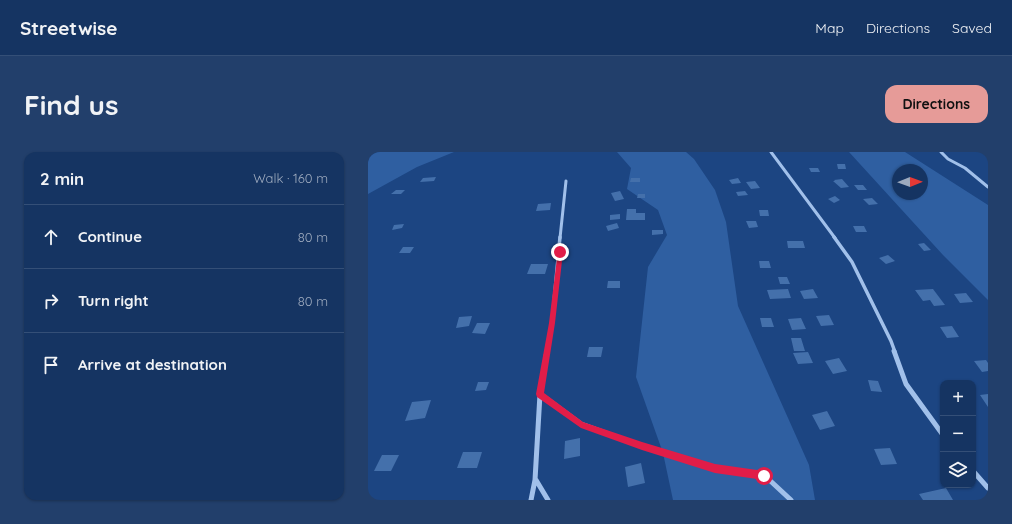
<!DOCTYPE html>
<meta charset="utf-8">
<style>
:root{--surface:#153462;--page:#223f6b;--text:#f1f3f6;--muted:#9daabe;--line:#344f77;--accent:#e69b98}
body{margin:0;font-family:Quicksand,sans-serif;background:var(--page);color:var(--text)}
.controls{position:absolute;right:12px;bottom:12px;display:grid;overflow:hidden;border-radius:8px;box-shadow:0 1px 3px #0004}
.controls button{width:36px;height:36px;display:grid;place-items:center;padding:0;border:0;border-bottom:1px solid var(--line);background:var(--surface);color:var(--text);font:20px sans-serif}
.compass{position:absolute;left:524px;top:12px;width:36px;height:36px;border-radius:50%;background:var(--surface);box-shadow:0 1px 3px #0004;rotate:89deg}
.stop{position:absolute;width:12px;height:12px;margin:-9px;border:3px solid #e11d48;border-radius:50%;background:#fff}
.stop.end{background:#e11d48;border-color:#fff;box-shadow:0 1px 4px #0008}
.list{margin:0;padding:0;list-style:none}
h2{display:flex;justify-content:space-between;align-items:center;height:52px;margin:0;padding:0 16px;font-size:17px}
h2 small{font-size:13px;font-weight:400;color:var(--muted)}
.list li{display:grid;grid-template-columns:26px 1fr auto;gap:12px;align-items:center;box-sizing:border-box;height:64px;padding:0 16px;border-top:1px solid var(--line)}
.list b{display:block;font-size:15px;white-space:nowrap}
.list em{font-size:13px;font-style:normal;color:var(--muted)}
.icon{flex:none;width:22px;height:22px;fill:none;stroke:currentColor;stroke-width:2;stroke-linecap:round;stroke-linejoin:round}
.map{position:relative;flex:none;width:620px;height:348px;overflow:hidden;border-radius:12px}
header{display:flex;align-items:center;gap:24px;box-sizing:border-box;height:56px;padding:0 20px;background:var(--surface);border-bottom:1px solid var(--line)}
header strong{font-size:19px}
nav{display:flex;gap:22px;margin-inline-start:auto;font-size:14px}
.intro{display:flex;align-items:center;justify-content:space-between;box-sizing:border-box;height:96px;padding:0 24px}
h1{margin:0;font-size:28px}
.button{padding:10px 18px;border-radius:12px;background:var(--accent);color:#111;font-size:14px;font-weight:700}
main{display:flex;gap:24px;padding:0 24px}
aside{flex:1;background:var(--surface);border-radius:12px;box-shadow:0 1px 3px #0004}
.map>svg:first-child{display:block}
.green{fill:#2f5fa1;fill-rule:evenodd}
.building{fill:#4470ab}
.lines{fill:none;stroke-linecap:round;stroke-linejoin:round}
.street-far2{stroke:#a1c0ea;stroke-width:3}
.street-far1{stroke:#a1c0ea;stroke-width:3.5}
.street{stroke:#a1c0ea;stroke-width:5}
.route{fill:#e11d48}
</style>
<header>
<strong>Streetwise</strong>
<nav><a>Map</a><a>Directions</a><a>Saved</a></nav>
</header>
<div class="intro"><h1>Find us</h1><a class="button">Directions</a></div>
<main>
<aside>
<h2>2 min<small>Walk · 160 m</small></h2>
<ul class="list">
<li><svg class="icon" aria-label="ahead" viewBox="0 0 24 24"><path d="M12 20V5M6 11l6-6 6 6"/></svg><div><b>Continue</b></div><em>80 m</em></li>
<li><svg class="icon" aria-label="right" viewBox="0 0 24 24"><path d="M7 20v-9h11M14 6l5 5-5 5"/></svg><div><b>Turn right</b></div><em>80 m</em></li>
<li><svg class="icon" aria-label="arrive" viewBox="0 0 24 24"><path d="M6 21V4h12l-3 4 3 4H6"/></svg><div><b>Arrive at destination</b></div></li>
</ul>
</aside>
<div class="map">
<svg width="620" height="348" viewBox="0 0 620 348">
<rect width="100%" height="100%" fill="#1c4582"/>
<path class="green" d="M0,0H86L49,15L0,42Z
M249,0H318L326,7L347,38L358,70L370,154L441,313L447,348H305L295,301L268,225L280,115L299,83L290,58L259,37L263,16Z
M481,0H537L620,53V148L575,103ZM530,18H554V42H530Z"/>
<path class="building" d="M469,12H477L478,17H470Z
M441,16H450L452,20H443Z
M68,25L66,29L52,30L55,26Z
M263,26H272V30H262Z
M370,26L373,31L364,32L361,28Z
M474,27L481,35L473,36L465,29H467L466,28Z
M387,29L392,36L383,37L378,30Z
M486,33H495L499,38H490Z
M28,38H37L33,42H23Z
M252,39L256,47L247,49L243,41Z
M377,39L380,43L370,44L368,40Z
M270,42H277V46H269Z
M467,44L472,48L466,51L460,47Z
M504,46L510,52L501,53L495,47Z
M183,51L182,58L168,59L170,52Z
M259,57H268V61H277V68H258Z
M391,58H400L401,64H392Z
M252,62V67L242,68V63Z
M378,69H388L390,75L381,76Z
M249,71L251,76L240,79L238,74Z
M36,72L34,76L24,78L26,73Z
M485,74H496L499,80H488Z
M284,78H295V82L284,83Z
M419,89H435L437,96H420Z
M556,91L563,98L556,99L550,92Z
M35,95H46L42,101H31Z
M520,103L527,109L518,112L511,106Z
M391,109H401L403,116H392Z
M163,112H180L177,122H159Z
M410,125H419L422,132H412Z
M240,129H252V136H239Z
M420,137L423,146L402,147L399,138Z
M445,137L450,146L436,147L432,139Z
M565,137L577,153L566,154L562,148L555,149L547,138Z
M598,141L605,150L592,151L586,142Z
M461,163L466,173L453,174L448,164Z
M104,164L101,174L88,176L91,165Z
M392,166H403L406,175H394Z
M433,166L438,177L424,178L420,167Z
M109,171H122L117,182L104,181Z
M584,174L591,185L579,186L572,175Z
M423,186H433L437,199H426Z
M221,195H235L233,205H219Z
M440,200L445,211L430,212L425,201Z
M471,206L479,219L465,222L457,209Z
M618,208L620,211V219L614,220L606,209Z
M500,228L510,229L514,240L503,239Z
M110,230H121L118,238L107,239Z
M620,242V255L612,243Z
M63,248L57,266L37,269L44,250Z
M459,259L467,274L452,278L444,263Z
M212,286V304L196,307L197,289Z
M522,296L529,312L513,313L506,297Z
M95,300H114L109,316H89Z
M14,303H31L23,319H6Z
M273,311L277,331L260,335L257,315Z
M578,336L585,348H555L551,342Z"/>
<g class="lines">
<path class="street-far2" d="M403,0L467,86
M573,0L580,7L597,16L620,35
M192,86L198,29"/>
<path class="street-far1" d="M466,85L484,110L523,189L527,200
M179,200L184,171L192,85"/>
<path class="street" d="M526,199L538,232L575,283
M172,242L213,272L274,294L347,316L396,323L423,348
M605,319L620,336
M168,328L180,348
M163,348L167,328L172,242L179,199"/>
</g>
<path class="route" d="M190,98L195,100L187,171L176,241L215,270L274,290L347,312L396,319L399,320L400,324L399,327L396,328L347,321L274,298L213,276L169,245L168,242L181,171Z"/>
</svg>
<div class="controls">
<button>+</button>
<button>−</button>
<button><svg class="icon" aria-label="layers" viewBox="0 0 24 24"><path d="M12 4l9 5-9 5-9-5zM3 14l9 5 9-5"/></svg></button>
</div>
<svg class="compass" viewBox="-18 -18 36 36"><path d="M0-13l5 13h-10z" fill="#e53935"/><path d="M0 13l5-13h-10z" fill="#9daabe"/></svg>
<div class="stop" style="left:396px;top:324px"></div>
<div class="stop end" style="left:192px;top:100px"></div>
</div>
</main>
